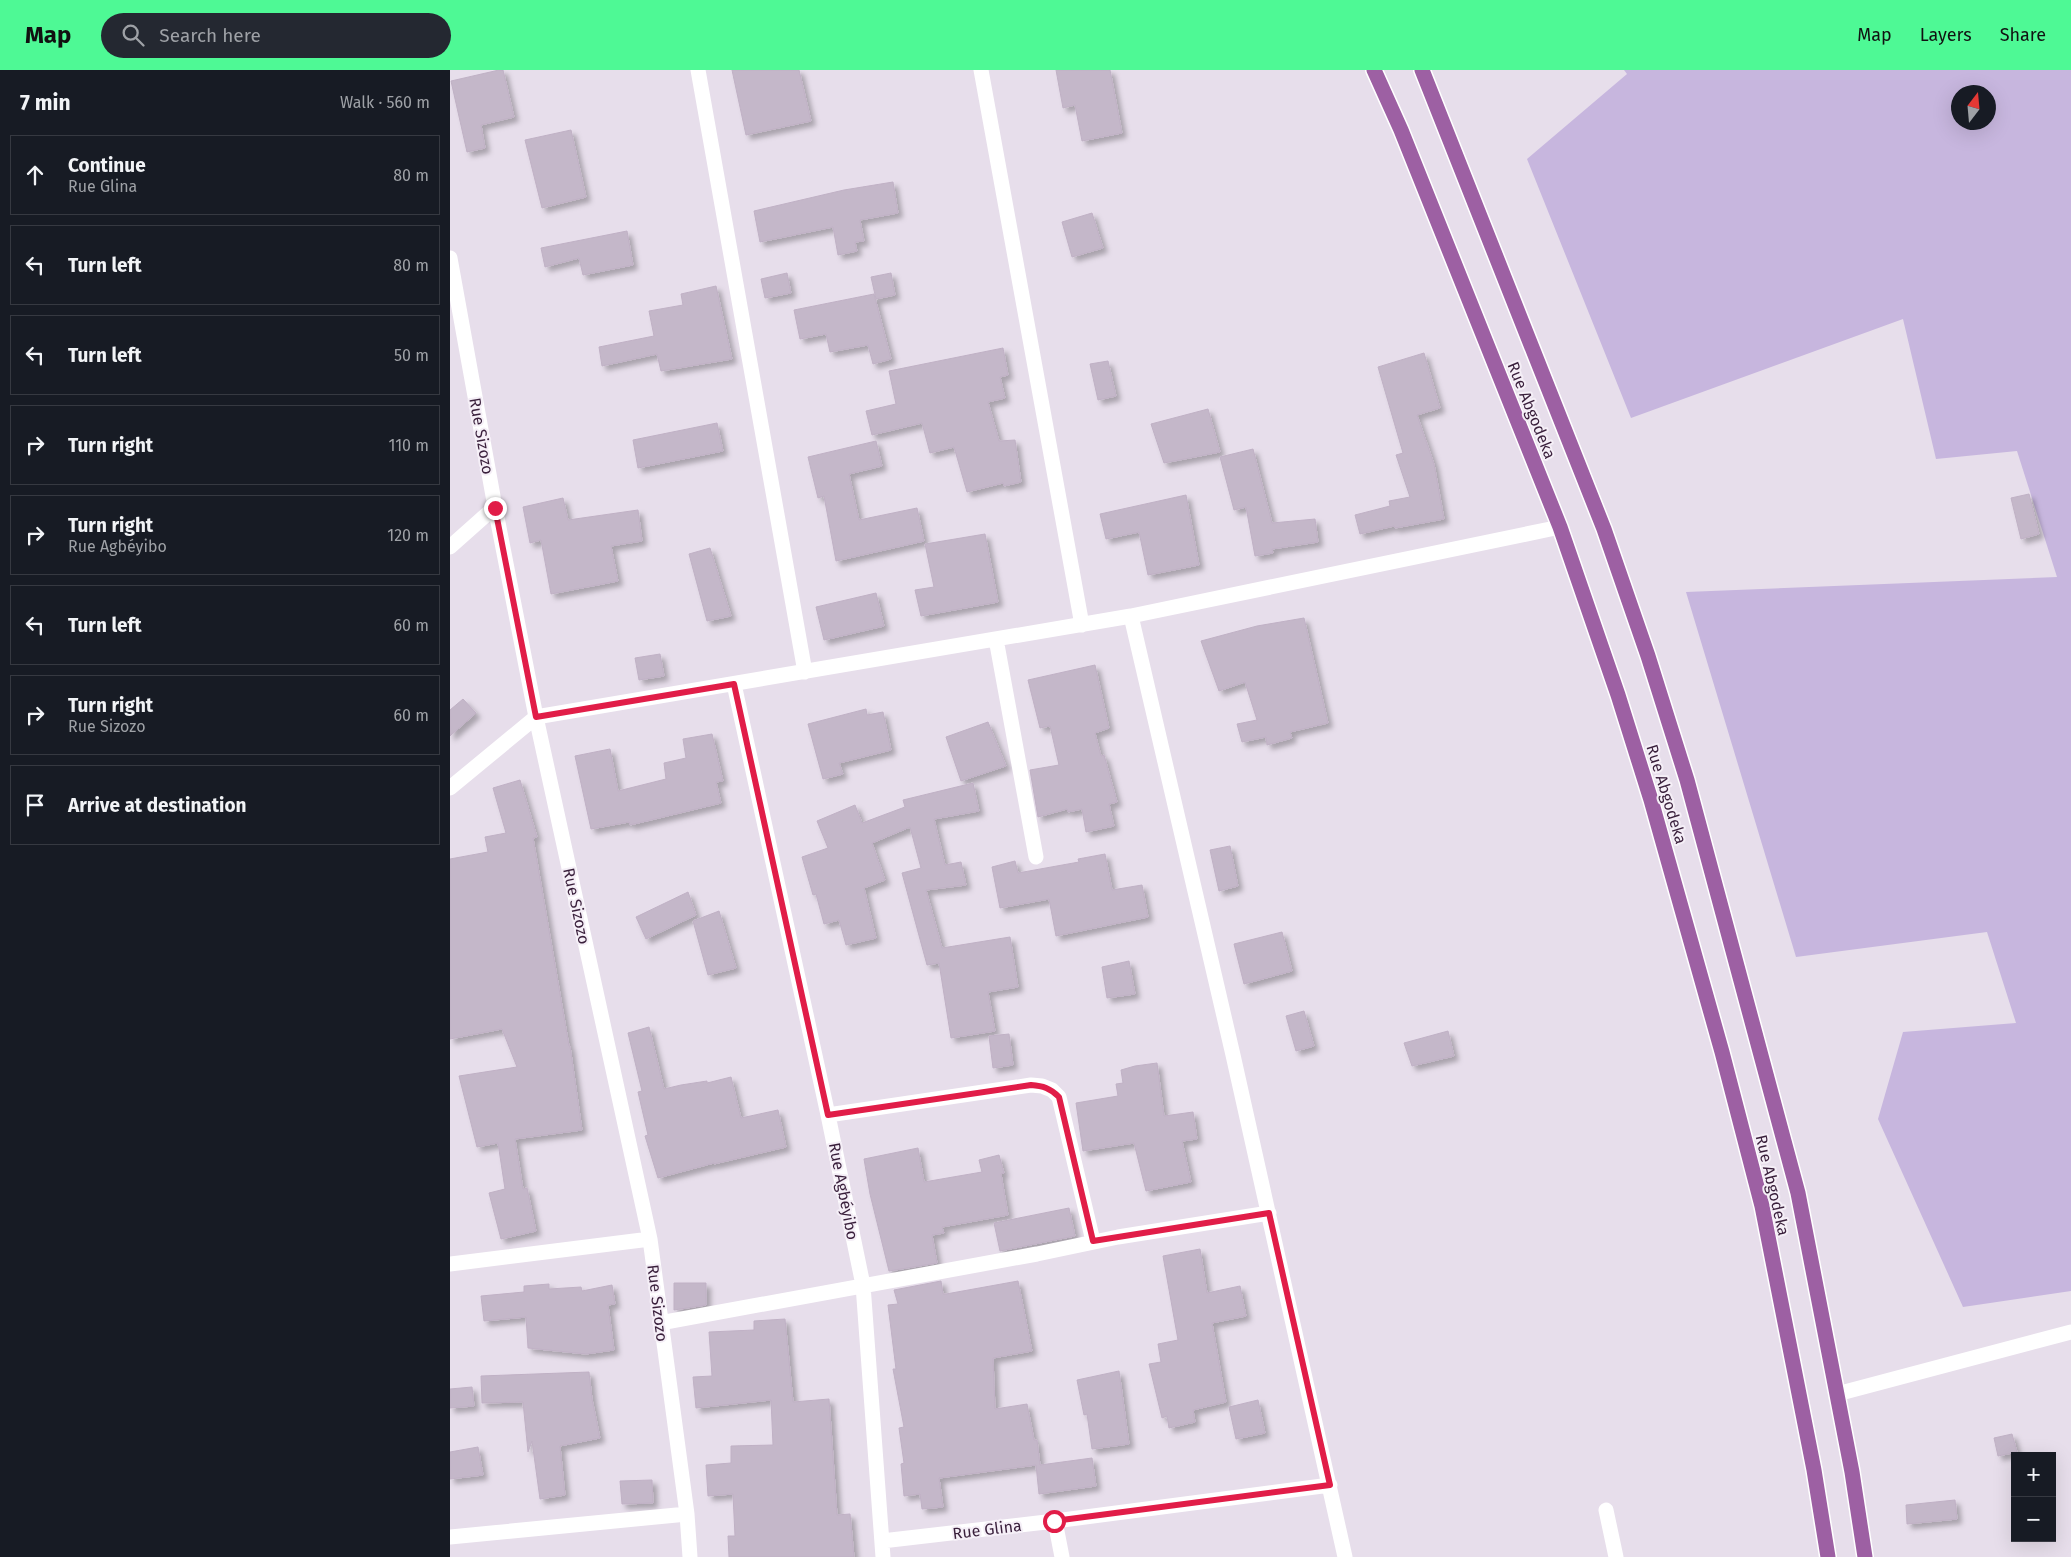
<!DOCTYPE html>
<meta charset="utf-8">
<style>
:root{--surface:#171b24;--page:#242831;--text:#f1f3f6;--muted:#9ea1a6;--line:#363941;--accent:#4ef995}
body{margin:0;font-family:"Fira Sans",sans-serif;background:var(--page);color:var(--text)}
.controls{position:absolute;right:15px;bottom:15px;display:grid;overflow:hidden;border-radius:0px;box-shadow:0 5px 20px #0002}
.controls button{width:45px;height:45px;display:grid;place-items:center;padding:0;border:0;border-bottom:1px solid var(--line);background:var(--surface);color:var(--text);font:25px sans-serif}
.compass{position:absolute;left:1501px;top:15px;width:45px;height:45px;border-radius:50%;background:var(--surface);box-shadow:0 5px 20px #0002;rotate:16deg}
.stop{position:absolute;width:15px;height:15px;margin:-11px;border:4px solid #e11d48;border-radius:50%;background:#fff}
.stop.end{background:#e11d48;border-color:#fff;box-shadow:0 1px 5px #0008}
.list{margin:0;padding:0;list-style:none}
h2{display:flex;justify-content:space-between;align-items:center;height:65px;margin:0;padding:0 20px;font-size:21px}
h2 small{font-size:16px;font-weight:400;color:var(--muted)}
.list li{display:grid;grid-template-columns:32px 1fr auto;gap:15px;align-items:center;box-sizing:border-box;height:80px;margin:0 10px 10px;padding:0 10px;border:1px solid var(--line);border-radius:0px}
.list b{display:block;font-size:19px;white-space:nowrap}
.list p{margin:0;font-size:16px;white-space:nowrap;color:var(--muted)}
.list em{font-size:16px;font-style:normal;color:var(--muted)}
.icon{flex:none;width:28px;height:28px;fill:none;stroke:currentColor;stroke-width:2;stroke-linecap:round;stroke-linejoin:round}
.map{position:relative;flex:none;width:1621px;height:1487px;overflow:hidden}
header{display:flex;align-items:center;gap:30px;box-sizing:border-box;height:70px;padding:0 25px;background:var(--accent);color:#111}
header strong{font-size:24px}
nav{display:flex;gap:28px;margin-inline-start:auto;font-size:18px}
.search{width:350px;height:45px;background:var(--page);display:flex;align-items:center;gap:12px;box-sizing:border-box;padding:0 18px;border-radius:28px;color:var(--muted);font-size:19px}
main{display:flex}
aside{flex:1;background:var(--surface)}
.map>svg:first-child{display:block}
.green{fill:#c7b6de;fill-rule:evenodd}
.building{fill:#c4b7c9;stroke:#c0b1c5;filter:url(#shadow)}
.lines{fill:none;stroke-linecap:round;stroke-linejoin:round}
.major-casing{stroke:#fff;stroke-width:18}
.minor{stroke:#fff;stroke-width:15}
.major{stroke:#9d60a3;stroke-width:15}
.route{stroke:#e11d48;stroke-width:6}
.labels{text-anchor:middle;stroke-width:4;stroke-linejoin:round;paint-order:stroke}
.street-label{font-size:16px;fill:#391f3b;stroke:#f5eff7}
</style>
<header>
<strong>Map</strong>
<div class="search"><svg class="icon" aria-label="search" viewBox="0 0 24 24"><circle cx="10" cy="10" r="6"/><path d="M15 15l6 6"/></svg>Search here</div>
<nav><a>Map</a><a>Layers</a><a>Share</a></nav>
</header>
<main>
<aside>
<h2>7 min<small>Walk · 560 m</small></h2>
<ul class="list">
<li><svg class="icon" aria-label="ahead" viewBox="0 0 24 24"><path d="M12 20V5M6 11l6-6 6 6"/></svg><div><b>Continue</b><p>Rue Glina</p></div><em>80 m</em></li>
<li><svg class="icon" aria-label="left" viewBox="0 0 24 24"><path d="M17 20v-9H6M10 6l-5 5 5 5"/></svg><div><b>Turn left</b></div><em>80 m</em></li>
<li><svg class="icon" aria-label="left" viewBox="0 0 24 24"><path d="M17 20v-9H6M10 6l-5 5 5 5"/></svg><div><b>Turn left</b></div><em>50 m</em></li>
<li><svg class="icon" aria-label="right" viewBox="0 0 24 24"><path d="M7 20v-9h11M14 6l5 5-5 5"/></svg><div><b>Turn right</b></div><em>110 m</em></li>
<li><svg class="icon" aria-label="right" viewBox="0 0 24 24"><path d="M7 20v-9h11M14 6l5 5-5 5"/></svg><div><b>Turn right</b><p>Rue Agbéyibo</p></div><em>120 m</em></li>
<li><svg class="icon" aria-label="left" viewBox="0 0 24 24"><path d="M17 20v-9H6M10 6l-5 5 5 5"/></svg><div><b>Turn left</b></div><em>60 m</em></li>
<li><svg class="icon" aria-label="right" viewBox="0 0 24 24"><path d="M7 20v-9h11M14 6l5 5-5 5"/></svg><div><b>Turn right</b><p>Rue Sizozo</p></div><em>60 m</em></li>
<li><svg class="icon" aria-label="arrive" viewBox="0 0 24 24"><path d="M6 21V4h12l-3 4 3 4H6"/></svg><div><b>Arrive at destination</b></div></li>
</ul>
</aside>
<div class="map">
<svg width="1621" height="1487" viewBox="0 0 1621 1487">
<defs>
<filter id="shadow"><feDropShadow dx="4.5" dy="4.5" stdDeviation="2.5" flood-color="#0004"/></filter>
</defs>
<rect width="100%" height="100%" fill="#e7deeb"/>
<path class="green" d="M1174,0H1621V1221L1513,1237L1428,1049L1453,962L1566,953L1537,862L1346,887L1236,522L1607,507L1567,381L1486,389L1453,249L1181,348L1077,89L1177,4ZM1508,22H1538V52H1508Z"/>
<path class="building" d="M49,0H53L64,47L31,55L35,78L17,82L1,11Z
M282,0H349L361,51L296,65Z
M606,0H660L672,63L632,71L625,35L613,38Z
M121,60L136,127L92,138L75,70Z
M443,112L448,143L410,150L414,171L405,172L407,181L388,185L383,157L310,172L304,141L394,120Z
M642,143L653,178L622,187L612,152Z
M177,161L183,195L133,205L129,188L95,197L91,178Z
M337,203L341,223L315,228L311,209Z
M441,203L445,225L426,229L421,207Z
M266,216L282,289L211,301L207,284L152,296L149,277L204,266L199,241L233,235L231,224Z
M424,224L441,289L423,294L418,275L380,282L376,264L350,269L344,240Z
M553,278L558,305L550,307L555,328L538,332L549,371L565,370L571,412L554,416L553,413L517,422L504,377L480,383L472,353L422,365L416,341L446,334L439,301Z
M974,283L990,338L967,345L984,394L994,449L945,458L944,456L910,464L905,445L940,436L939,431L960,427L946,385L953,383L928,297Z
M658,291L666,326L648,330L640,294Z
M758,339L770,382L714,393L701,354Z
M267,353L273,381L188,398L183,370Z
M426,371L432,396L399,404L409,450L467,438L474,471L386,491L374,426L368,428L358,387Z
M803,379L822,453L865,449L868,472L822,479L823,483L805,486L796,437L784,440L770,387Z
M1579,424L1589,464L1571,469L1561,428Z
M736,425L749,495L698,505L689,462L656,469L650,444Z
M113,428L118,450L188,440L192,471L161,476L168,511L101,524L91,470L80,473L73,437Z
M535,464L548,532L471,546L465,520L484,517L475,474Z
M260,478L281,546L257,551L239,484Z
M426,523L434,556L374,570L366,537Z
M854,548L878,653L840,662L842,668L817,675L816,667L792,672L787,654L807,650L795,612L769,621L751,571L807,556Z
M210,584L214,606L189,610L185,588Z
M645,595L659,658L645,663L651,686L654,685L667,732L659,734L664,756L636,762L632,739L618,742L617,739L588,747L580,700L609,695L600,656L590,658L578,610Z
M13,629L26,643L0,666V640Z
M416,639L417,645L433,642L441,680L389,693L393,704L373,709L358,654Z
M538,652L556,696L511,711L496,667Z
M262,664L273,711L266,712L271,733L180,755L179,752L141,759L125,686L160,679L168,721L216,709L214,693L236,688L233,669Z
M70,710L87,767L83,768L119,976H120L132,1060L65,1069L73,1119L77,1118L86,1161L51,1169L39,1123L55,1119L48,1073L27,1077L9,1006L67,997L52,959L0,969V789L38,782L35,767L56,763L43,718Z
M523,713L529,741L484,749L495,795L511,792L516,815L476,820L492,878L560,867L568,917L538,922L545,961L501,968L489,893L477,895L452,803L471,798L460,757L422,773L435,810L414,818L426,868L396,875L389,850L374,854L366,824L363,825L352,787L378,778L367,751L405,735L412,753L455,737L453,730Z
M780,776L788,816L769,821L760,780Z
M655,784L662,820L692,815L698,847L606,866L599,829L550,838L542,797L565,791L568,803L629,792L628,789Z
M238,822L246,845L196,869L186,847Z
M269,841L286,898L258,905L243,851Z
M832,862L842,901L794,914L784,874Z
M679,891L685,924L657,928L652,897Z
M854,941L864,976L846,981L836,946Z
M199,957L214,1019L231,1015L257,1011V1013L281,1007L291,1048L328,1040L336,1077L264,1094V1093L208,1108L195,1066L198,1065L188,1022L192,1021L178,963Z
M998,961L1004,986L962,996L954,973Z
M559,964L563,995L543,998L539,966Z
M707,993L714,1046L743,1042L747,1069L732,1071L741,1112L696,1121L684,1073L633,1081L626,1033L668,1026L666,1014L673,1013L671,1000L685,996Z
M468,1078L474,1112L532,1102L529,1090L549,1085L554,1103L551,1104L558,1145L492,1157L494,1163L482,1165L487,1193L439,1201L420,1124L414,1089Z
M619,1138L625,1166L550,1181L544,1153Z
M750,1179L757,1223L790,1216L796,1246L762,1253L776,1332L743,1340L745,1352L719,1358L717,1346L712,1348L699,1294L711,1292L708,1274L728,1270L713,1186Z
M491,1211L493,1224H496L568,1211L582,1281L543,1288L545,1339L577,1334L584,1370H587L590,1395L642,1388L646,1416L589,1424L586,1395L489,1408L493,1437L472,1439L470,1424L454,1426L451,1394L454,1393L449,1358L454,1357L443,1299H446L438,1235L448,1234L444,1220Z
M224,1213H256V1235L224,1240Z
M99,1214V1219L131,1217L132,1221L162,1215L165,1234L158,1235L164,1280L136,1284L78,1278L76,1247L34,1251L31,1226L74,1222V1216Z
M335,1249L343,1332L379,1329L387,1445L400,1444L404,1487H279L278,1466H285L283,1424L258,1426L256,1395L281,1393V1376L323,1375L321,1330L246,1338L243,1307L262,1306L259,1262L304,1260V1251Z
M669,1301L679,1374L642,1379L637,1344L634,1345L627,1310Z
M139,1302L142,1329L150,1368L110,1376L115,1425L90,1429L82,1371L78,1382L73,1332L32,1333L31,1306Z
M22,1317L24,1336L0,1338V1319Z
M808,1330L815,1363L786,1369L779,1337Z
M1562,1364L1567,1382L1548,1386L1544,1368Z
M28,1377L33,1405L0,1409V1382Z
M202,1410L203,1433L172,1434L170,1411Z
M1505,1430L1507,1449L1457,1454L1456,1435Z"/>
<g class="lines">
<g class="major-casing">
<path id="major" d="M924,0L951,60L1110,457L1168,625L1201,730L1272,982L1312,1136L1364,1400L1378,1487
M972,0L1154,459L1198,586L1237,710L1348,1123L1402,1402L1415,1487"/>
</g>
<path class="minor" d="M248,0L355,602
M531,0L632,555
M0,188L45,437L86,647L200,1169L237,1444L240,1487
M0,477L45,437
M681,546L783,985L895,1487
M546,569L586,787
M284,614L378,1045L413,1215L433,1487
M0,718L86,647L681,546L1110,457
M378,1045L581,1015L592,1016L602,1020L609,1027L643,1171
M0,1194L200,1169
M210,1253L587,1184L668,1167L819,1143
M1387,1324L1621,1262
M1156,1440L1166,1487
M605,1451L612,1487
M0,1467L237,1444
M432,1471L605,1451L880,1415"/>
<use href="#major" class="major"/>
</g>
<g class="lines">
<path class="route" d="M45,438L86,647L284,614L378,1045L581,1015C593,1016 600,1018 609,1027L643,1171L819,1143L880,1415L604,1451"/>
</g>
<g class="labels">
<g class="street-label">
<text transform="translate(1082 340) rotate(68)" y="6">Rue Abgodeka</text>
<text transform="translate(32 366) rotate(80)" y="6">Rue Sizozo</text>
<text transform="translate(1217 724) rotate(73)" y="6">Rue Abgodeka</text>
<text transform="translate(127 836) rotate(78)" y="6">Rue Sizozo</text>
<text transform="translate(1323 1115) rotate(77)" y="6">Rue Abgodeka</text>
<text transform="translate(394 1121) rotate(79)" y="6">Rue Agbéyibo</text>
<text transform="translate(208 1233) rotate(83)" y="6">Rue Sizozo</text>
<text transform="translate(537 1459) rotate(-7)" y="6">Rue Glina</text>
</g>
</g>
</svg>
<div class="controls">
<button>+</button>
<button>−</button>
</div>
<svg class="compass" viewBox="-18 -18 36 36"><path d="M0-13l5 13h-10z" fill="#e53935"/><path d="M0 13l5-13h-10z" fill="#9ea1a6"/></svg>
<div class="stop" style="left:604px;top:1451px"></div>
<div class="stop end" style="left:45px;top:438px"></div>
</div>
</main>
